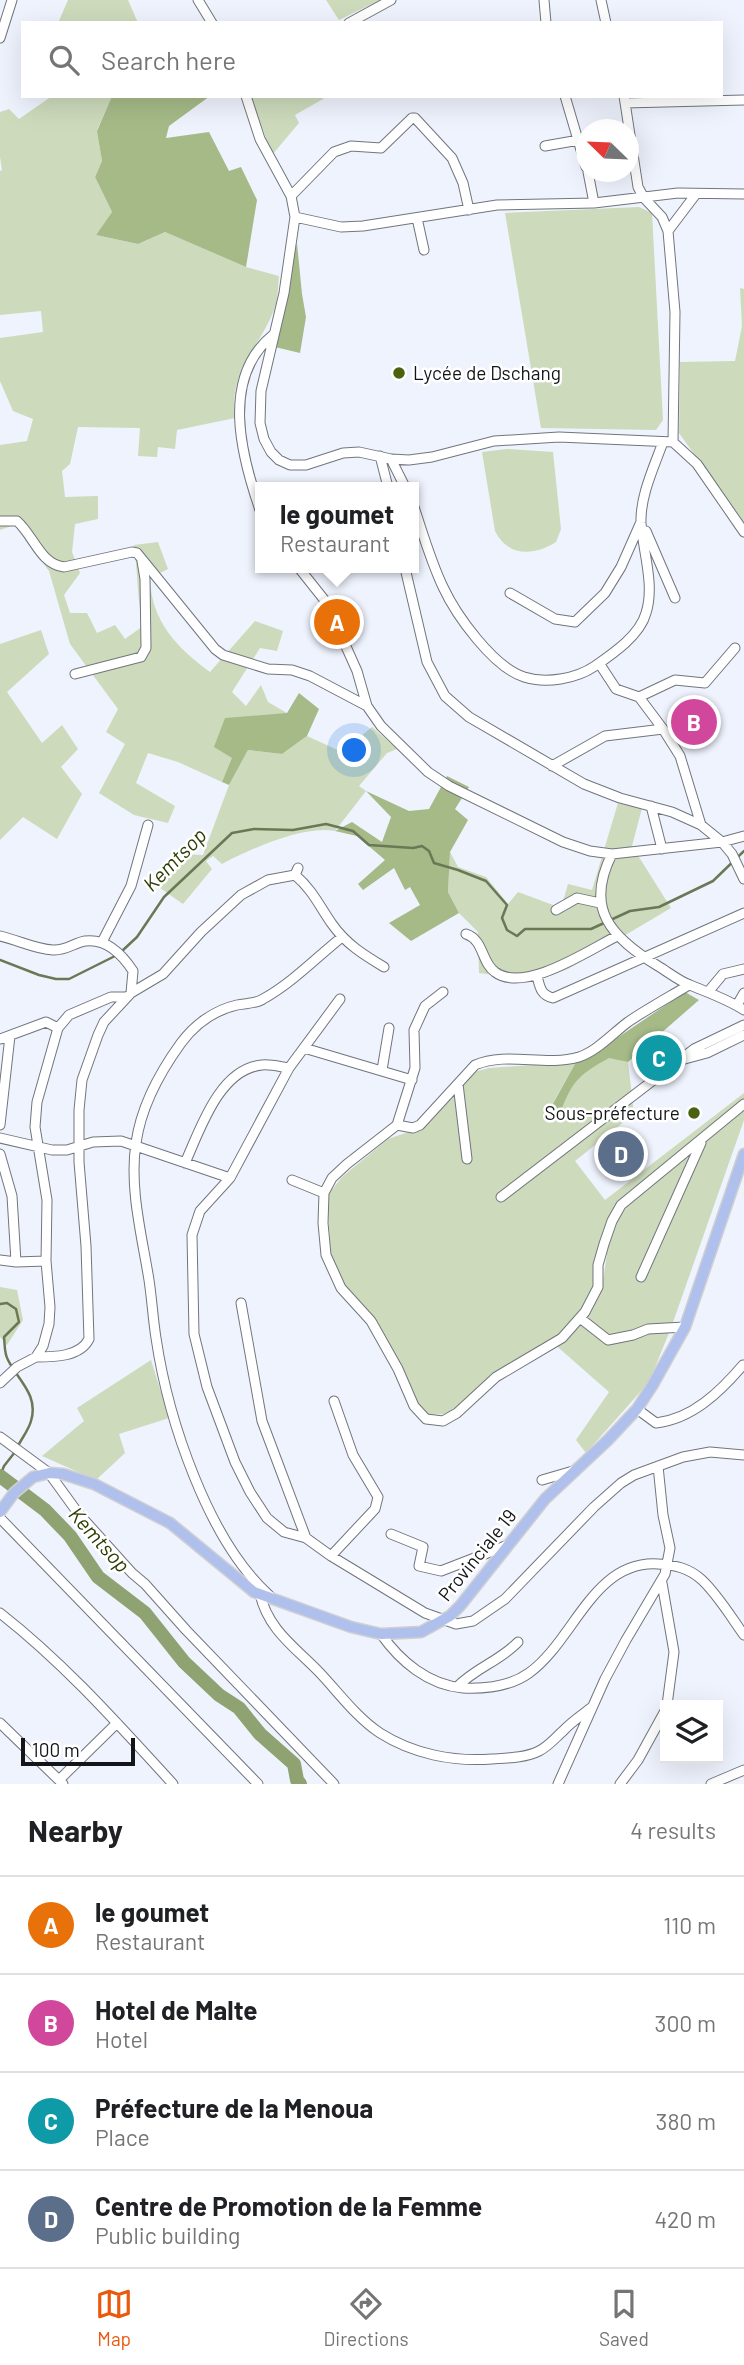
<!DOCTYPE html>
<meta charset="utf-8">
<style>
:root{--surface:#fff;--page:#f6f6f6;--text:#202124;--muted:#757577;--line:#e0e0e0;--accent:#ea580c}
body{margin:0;font-family:Barlow,sans-serif;background:var(--page);color:var(--text)}
.controls{position:absolute;right:21px;bottom:21px;display:grid;overflow:hidden;border-radius:0px;box-shadow:0 7px 28px #0002}
.controls button{width:63px;height:63px;display:grid;place-items:center;padding:0;border:0;border-bottom:2px solid var(--line);background:var(--surface);color:var(--text);font:35px sans-serif}
.compass{position:absolute;left:576px;top:119px;width:63px;height:63px;border-radius:50%;background:var(--surface);box-shadow:0 7px 28px #0002;rotate:293deg}
.scale{position:absolute;left:21px;bottom:18px;width:114px;box-sizing:border-box;padding-left:7px;border:4px solid #141518;border-top:0;font-size:19px;line-height:24px;white-space:nowrap;color:#141518;-webkit-text-stroke:5px #fff;paint-order:stroke}
.you{position:absolute;left:355px;top:751px;width:24px;height:24px;margin:-18px;border:5px solid #fff;border-radius:50%;background:#1a73e8;box-shadow:0 0 0 10px #1a73e833}
.badge{display:grid;place-items:center;width:46px;height:46px;border-radius:50%;background:var(--accent);color:#fff;font-size:23px;font-weight:700}
.pin{position:absolute;translate:-50% -50%;border:4px solid #fff;box-shadow:0 2px 7px #0006}
.popup{position:absolute;left:255px;top:482px;width:164px;height:91px;box-sizing:border-box;display:grid;place-content:center;border-radius:0px;background:var(--surface);filter:drop-shadow(0 2px 5px #0005);font-size:23px;white-space:nowrap;color:var(--muted)}
.popup b{font-size:26px;color:var(--text)}
.popup::after{content:'';position:absolute;left:50%;top:100%;margin-left:-14px;border:14px solid transparent;border-top-color:var(--surface)}
.list{margin:0;padding:0;list-style:none}
h2{display:flex;justify-content:space-between;align-items:center;height:91px;margin:0;padding:0 28px;font-size:30px}
h2 small{font-size:23px;font-weight:400;color:var(--muted)}
.list li{display:grid;grid-template-columns:46px 1fr auto;gap:21px;align-items:center;box-sizing:border-box;height:98px;padding:0 28px;border-top:2px solid var(--line)}
.list b{display:block;font-size:26px;white-space:nowrap}
.list p{margin:0;font-size:23px;white-space:nowrap;color:var(--muted)}
.list em{font-size:23px;font-style:normal;color:var(--muted)}
.icon{flex:none;width:38px;height:38px;fill:none;stroke:currentColor;stroke-width:2;stroke-linecap:round;stroke-linejoin:round}
.map{position:relative;flex:none;width:744px;height:1784px;overflow:hidden}
.search{position:absolute;background:var(--surface);box-shadow:0 7px 28px #0002;left:21px;right:21px;top:21px;height:77px;display:flex;align-items:center;gap:18px;box-sizing:border-box;padding:0 24px;border-radius:0px;color:var(--muted);font-size:26px}
.sheet{height:483px;background:var(--surface)}
nav{display:flex;justify-content:space-around;align-items:center;box-sizing:border-box;height:98px;border-top:2px solid var(--line);background:var(--surface);font-size:19px;color:var(--muted)}
nav a{display:grid;justify-items:center;gap:4px}
nav .on{color:var(--accent)}
.map>svg:first-child{display:block}
.green{fill:#cddabb;fill-rule:evenodd}
.forest{fill:#a6ba88}
.lines{fill:none;stroke-linecap:round;stroke-linejoin:round}
.stream{stroke:#6a7856;stroke-width:2.5}
.river{stroke:#8fa271;stroke-width:14}
.minor-casing{stroke:#71757d;stroke-width:11}
.major-casing{stroke:#d0d0d1;stroke-width:13}
.minor{stroke:#fff;stroke-width:9}
.major{stroke:#afc0ec;stroke-width:10}
.poi-dot{fill:#4a610f;stroke:#fff;stroke-width:2.5}
.labels{text-anchor:middle;stroke-width:5;stroke-linejoin:round;paint-order:stroke}
.poi-label{font-size:19px;fill:#141518;stroke:#fff;text-anchor:start}
.street-label{font-size:19px;fill:#141518;stroke:#fff}
.water-label{font-size:21px;font-style:italic;fill:#2d3e04;stroke:#fff}
</style>
<div class="map">
<svg width="744" height="1784" viewBox="0 0 744 1784">
<rect width="100%" height="100%" fill="#eff3fd"/>
<path class="green" d="M68,0H128L138,23H58Z
M326,0H380L339,20Z
M52,96H112L97,130L102,161L95,177L112,212L96,235L138,244L165,232L246,267L279,276C278,287 278,300 274,310C258,351 229,368 235,418L177,430L175,449L158,447L157,457L138,456L140,428L78,427L70,464L62,471L65,497L98,496V519L75,524L72,552L80,573L64,595L70,613H87L97,633L115,625L125,639L143,626C137,599 138,573 134,545L158,542L168,569L150,578C151,621 177,648 210,672L255,621L283,631L277,651L260,648L232,692L246,706L261,685L268,702L287,713L233,758L222,782L178,762L148,753L136,783L175,806L168,823L134,815L99,793L125,744L106,732L118,709L70,644L49,571L14,525L0,530V445L27,441L33,419L13,411L0,381V338L43,332L41,311L0,315V171L2,170L0,157V112L9,109L19,119Z
M251,96H323V99L295,115L299,123L272,155Z
M639,207L652,213L663,420L656,430L541,428L505,213Z
M740,288L744,289V523L679,433L680,362L735,361L742,326Z
M507,449L553,452L561,529L556,542C534,556 508,557 495,531L482,452Z
M41,630L49,654L7,692L42,743L62,725L78,749L61,767L82,794L57,839L23,817L0,840V644Z
M372,727L397,749L387,753L359,786L366,791L335,831C304,825 250,849 222,864L213,856L206,861L212,869L183,904L160,888L158,875L174,854L203,855L229,785L248,750L282,754L307,736L342,752Z
M618,803L642,808L632,846L671,908L568,969L537,981L479,973L478,932L459,913L448,892L450,852L458,867L486,877L508,904L518,892L561,908L568,884L592,890Z
M609,1057L628,1062L634,1114L575,1161L605,1200L744,1093V1120L671,1328L649,1382L586,1453L576,1440L609,1392L552,1342L534,1354L511,1362L493,1374L456,1409L443,1414L427,1415L417,1404L375,1319L345,1287L331,1256L327,1196L342,1177L388,1139L420,1128L460,1089L474,1072L489,1068L576,1062L550,1108L561,1111C573,1080 580,1074 609,1057ZM614,1209L620,1215L608,1246L602,1288L588,1315L565,1342H553L582,1308L595,1284V1264Z
M0,1287L17,1290L23,1320L7,1345L0,1337Z
M151,1360L169,1418L119,1434L125,1453L96,1480L42,1456L84,1421L77,1408Z"/>
<path class="forest" d="M112,96H210L169,126L166,138L209,132L229,171L241,167L257,200L246,267L165,232L138,244L96,235L112,212L95,177L102,161L97,131Z
M297,243L302,294L306,317L300,353L275,347Z
M299,693L319,709L307,736L282,754L248,750L229,785L222,782L232,758L214,747L225,718L287,713Z
M447,776L469,787L455,809L468,820L450,852L448,892L459,913L411,941L389,923L420,905L410,887L405,890L394,868L363,890L358,884L385,860L357,836L335,831L352,822L382,842L391,817L366,791L409,811L429,809Z
M685,992L699,1000L628,1062L609,1058C580,1074 573,1080 561,1111L550,1109L576,1062L583,1061Z"/>
<g class="lines">
<path class="stream" d="M122,951L137,937L164,897L232,833L254,829L293,830L326,824L353,831L369,845L413,848L422,846L429,851L434,863L458,870L486,881L507,905L502,918L507,930L517,936L525,929H591L630,911L659,907L713,881L744,851
M0,960L39,975L56,979H69L117,955
M0,1304L7,1303L16,1309L19,1322L4,1337C5,1345 4,1353 8,1360C18,1380 39,1395 31,1421C29,1429 22,1438 18,1446
M0,1476L4,1466L15,1452"/>
<path class="river" d="M0,1476L45,1510L70,1536L98,1577L145,1613L184,1662L219,1695L239,1708L260,1734L294,1764L297,1780L300,1784"/>
<g class="minor-casing">
<path id="minor" d="M198,0L212,23
M544,0L546,23
M601,0L606,23
M349,23L391,0
M0,38L12,0
M246,96L260,139L291,196L295,217L284,293L261,391L260,423L264,439L271,452L279,460L290,465H306L343,453L359,452L391,459L409,460L432,457L494,441L559,437L673,442L697,464L744,532
M565,96L586,167
M624,96L638,187L644,198L662,217L668,231L675,312L673,442
M625,103L744,100
M545,146L579,140
M588,172L594,203
M291,196L334,152L351,146L381,148L412,118H415L452,158L463,183L469,210
M295,217L341,227L363,226L497,205L594,203L678,193L744,194
M417,218L424,250
M668,231L696,194
M380,456L388,487
M391,459L405,487
M414,507C423,534 431,562 443,587C456,615 493,667 524,677C546,684 576,679 595,666C614,653 640,635 646,613C655,585 643,552 641,523C640,496 654,467 663,442
M260,510C241,455 220,377 274,334
M0,521H17C34,536 40,564 64,567L132,552L137,553L215,649L223,655L268,669L292,670L310,676L367,706
M646,531L675,598
M299,568L326,602L357,671L367,706L381,726L428,772L449,786L563,842L590,851L612,854L722,842L732,854L744,879
M405,568L427,662L445,696L469,717L584,784L620,798L672,812L701,825L722,842L744,836
M510,593L555,619L575,622L605,593L621,567L640,524
M599,663L616,689L639,697L663,729L680,756L701,825
M75,674L141,657L146,648L145,579L142,561
M639,697L675,680L705,683L735,648
M552,766L605,736L663,729
M651,806L662,849
M612,854C584,909 611,937 658,966C668,972 679,981 690,985C709,993 727,999 744,1010
M295,875C312,889 320,907 332,924C346,944 364,955 384,967
M556,910L577,898L600,903
M466,934C484,940 481,962 495,972C524,994 589,950 617,936
M0,936C18,940 35,949 53,950C65,951 74,943 85,941C107,938 122,954 133,971L131,993
M102,942L131,886L148,825
M537,976C540,988 541,995 553,998L744,913
M443,992L425,1006L414,1030L415,1068L397,1125L347,1164L332,1178L324,1193L323,1223L326,1255L341,1288L371,1321L398,1369L414,1406L426,1419L443,1421L457,1413L496,1377L562,1338L585,1312L598,1287V1265L604,1244L612,1221L621,1205L744,1104
M708,992L723,974L744,969
M340,999L289,1068L230,1178L200,1211L192,1235L194,1334L207,1387L235,1462L250,1492L267,1518L284,1532L306,1538L331,1556L425,1613L456,1624L473,1621L505,1599L594,1507L621,1483L634,1475L683,1457L710,1452L744,1455
M737,1005L744,993
M0,1039L46,1022L58,1028
M304,1048L412,1080
M681,1060L707,1053L744,1035
M382,1070L389,1028
M458,1084L467,1159
M0,1125L10,1036
M397,1125L413,1128L420,1125L475,1065C507,1051 545,1067 579,1057C597,1051 612,1034 628,1022C647,1009 669,997 689,985
M0,1138L52,1150H67L93,1142L121,1141L230,1178
M0,1154L12,1196L16,1262
M185,1163C200,1130 219,1069 262,1065C271,1064 281,1067 289,1068
M292,1180L324,1193
M501,1197L694,1049L744,1025
M0,1260L16,1262L46,1261
M641,1277L701,1143
M241,1303L262,1421L306,1538
M580,1318L608,1340L633,1335L648,1329L685,1327
M36,1357C54,1357 80,1357 89,1339L86,1246L79,1162V1110L82,1080L98,1035L104,1022L131,993L163,974L201,932L241,895L268,880L295,875L298,868
M0,1383L17,1367L36,1357L43,1346L49,1324L50,1307L46,1261L47,1200L35,1127L37,1102L58,1028L69,1015L111,997H127
M637,1409L656,1423C692,1419 720,1392 743,1365
M0,1437L49,1473L78,1513L132,1573L145,1584L186,1630L334,1784
M542,1480L573,1471
M0,1518L258,1784
M391,1534L423,1547L419,1566L441,1571L508,1545
M331,1556L375,1509L378,1497L353,1455L334,1401
M662,1583L674,1652L667,1705
M260,1594C268,1630 296,1648 320,1673C338,1692 357,1718 380,1733C413,1754 453,1762 492,1759C507,1758 525,1758 539,1751C549,1746 555,1738 563,1731C571,1722 582,1715 592,1707
M270,1596C208,1541 168,1419 156,1338C153,1319 152,1300 149,1280C142,1236 129,1188 136,1143C141,1107 160,1072 181,1043C195,1024 215,1010 237,1005C246,1003 256,1004 263,999C292,983 317,957 342,937
M0,1613C64,1663 118,1724 173,1784
M381,1634C400,1661 428,1685 463,1688C485,1689 511,1686 529,1673C574,1641 593,1560 658,1564C675,1565 689,1568 702,1580C718,1595 731,1617 744,1635
M457,1687C475,1668 500,1661 518,1642
M0,1723L63,1784
M59,1780L117,1723
M558,1784L605,1679L626,1640L665,1574L670,1548L663,1515L658,1466
M620,1784L638,1760L665,1711
M711,1784L744,1770"/>
</g>
<g class="major-casing">
<path id="major" d="M0,1512L14,1493L33,1477L49,1473L63,1474L94,1484L170,1523L254,1592L351,1627L381,1634L421,1632L450,1616L460,1606L545,1499L608,1440L637,1409L652,1386L685,1327L744,1154"/>
</g>
<use href="#minor" class="minor"/>
<use href="#major" class="major"/>
</g>
<g class="poi-dot">
<circle cx="399" cy="373" r="7"/>
<circle cx="694" cy="1113" r="7"/>
</g>
<g class="labels">
<g class="poi-label">
<text x="413" y="380">Lycée de Dschang</text>
<text x="680" y="1120" text-anchor="end">Sous-préfecture</text>
</g>
<g class="street-label">
<text transform="translate(477 1555) rotate(-51)" y="7">Provinciale 19</text>
</g>
<g class="water-label">
<text transform="translate(175 860) rotate(-45)" y="7">Kemtsop</text>
<text transform="translate(99 1540) rotate(48)" y="7">Kemtsop</text>
</g>
</g>
</svg>
<div class="controls">
<button><svg class="icon" aria-label="layers" viewBox="0 0 24 24"><path d="M12 4l9 5-9 5-9-5zM3 14l9 5 9-5"/></svg></button>
</div>
<svg class="compass" viewBox="-18 -18 36 36"><path d="M0-13l5 13h-10z" fill="#e53935"/><path d="M0 13l5-13h-10z" fill="#757577"/></svg>
<div class="scale">100 m</div>
<div class="you"></div>
<div class="pin badge" style="left:337px;top:622px;background:#e8710a">A</div>
<div class="popup"><b>le goumet</b>Restaurant</div>
<div class="pin badge" style="left:694px;top:722px;background:#d1479c">B</div>
<div class="pin badge" style="left:659px;top:1058px;background:#0f9aa8">C</div>
<div class="pin badge" style="left:621px;top:1154px;background:#5c6f8a">D</div>
<div class="search"><svg class="icon" aria-label="search" viewBox="0 0 24 24"><circle cx="10" cy="10" r="6"/><path d="M15 15l6 6"/></svg>Search here</div>
</div>
<section class="sheet">
<h2>Nearby<small>4 results</small></h2>
<ul class="list">
<li><span class="badge" style="background:#e8710a">A</span><div><b>le goumet</b><p>Restaurant</p></div><em>110 m</em></li>
<li><span class="badge" style="background:#d1479c">B</span><div><b>Hotel de Malte</b><p>Hotel</p></div><em>300 m</em></li>
<li><span class="badge" style="background:#0f9aa8">C</span><div><b>Préfecture de la Menoua</b><p>Place</p></div><em>380 m</em></li>
<li><span class="badge" style="background:#5c6f8a">D</span><div><b>Centre de Promotion de la Femme</b><p>Public building</p></div><em>420 m</em></li>
</ul>
</section>
<nav>
<a class="on"><svg class="icon" aria-label="map" viewBox="0 0 24 24"><path d="M3 6l6-2 6 2 6-2v14l-6 2-6-2-6 2zM9 4v14M15 6v14"/></svg>Map</a>
<a><svg class="icon" aria-label="directions" viewBox="0 0 24 24"><path d="M12 3l9 9-9 9-9-9zM9 14v-3h6M13 9l2 2-2 2"/></svg>Directions</a>
<a><svg class="icon" aria-label="saved" viewBox="0 0 24 24"><path d="M7 4h10v16l-5-4-5 4z"/></svg>Saved</a>
</nav>
